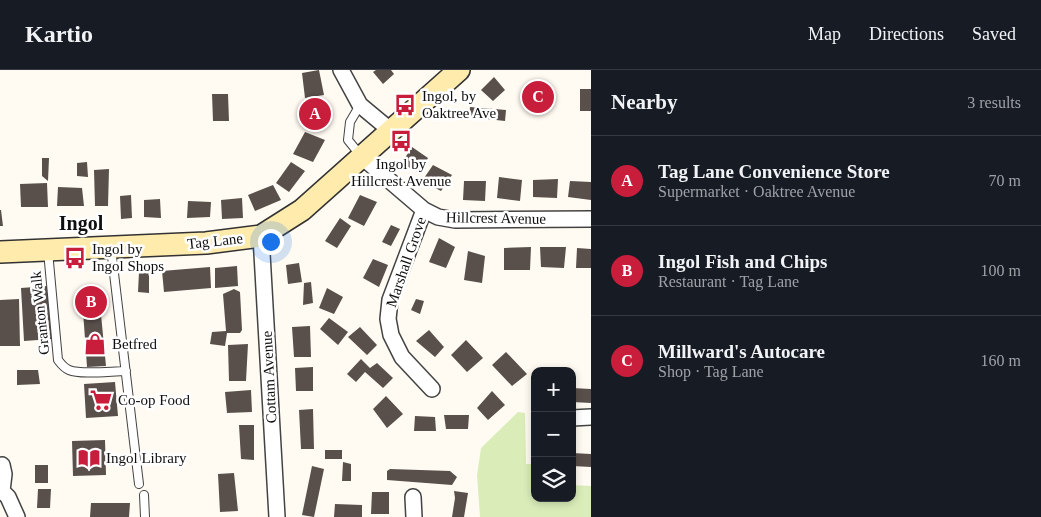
<!DOCTYPE html>
<meta charset="utf-8">
<style>
:root{--surface:#171b24;--page:#20242c;--text:#f1f3f6;--muted:#9ea1a6;--line:#363941;--accent:#c91e3b}
body{margin:0;font-family:"Times New Roman",serif;background:var(--page);color:var(--text)}
.controls{position:absolute;right:15px;bottom:15px;display:grid;overflow:hidden;border-radius:10px;box-shadow:0 2px 8px #0003}
.controls button{width:45px;height:45px;display:grid;place-items:center;padding:0;border:0;border-bottom:1px solid var(--line);background:var(--surface);color:var(--text);font:25px sans-serif}
.you{position:absolute;left:270px;top:171px;width:18px;height:18px;margin:-12px;border:4px solid #fff;border-radius:50%;background:#1a73e8;box-shadow:0 0 0 8px #1a73e833}
.badge{display:grid;place-items:center;width:32px;height:32px;border-radius:50%;background:var(--accent);color:#fff;font-size:16px;font-weight:700}
.pin{position:absolute;translate:-50% -50%;border:2px solid #fff;box-shadow:0 1px 5px #0006}
.list{margin:0;padding:0;list-style:none}
h2{display:flex;justify-content:space-between;align-items:center;height:65px;margin:0;padding:0 20px;font-size:21px}
h2 small{font-size:16px;font-weight:400;color:var(--muted)}
.list li{display:grid;grid-template-columns:32px 1fr auto;gap:15px;align-items:center;box-sizing:border-box;height:90px;padding:0 20px;border-top:1px solid var(--line)}
.list b{display:block;font-size:19px;white-space:nowrap}
.list p{margin:0;font-size:16px;white-space:nowrap;color:var(--muted)}
.list em{font-size:16px;font-style:normal;color:var(--muted)}
.icon{flex:none;width:28px;height:28px;fill:none;stroke:currentColor;stroke-width:2;stroke-linecap:round;stroke-linejoin:round}
.map{position:relative;flex:none;width:591px;height:447px;overflow:hidden}
header{display:flex;align-items:center;gap:30px;box-sizing:border-box;height:70px;padding:0 25px;background:var(--surface);border-bottom:1px solid var(--line)}
header strong{font-size:24px}
nav{display:flex;gap:28px;margin-inline-start:auto;font-size:18px}
main{display:flex}
aside{flex:1;background:var(--surface)}
.map>svg:first-child{display:block}
.green{fill:#daedb9}
.building{fill:#594f4b}
.lines{fill:none;stroke-linecap:round;stroke-linejoin:round}
.service-casing{stroke:#434343;stroke-width:10}
.minor-casing{stroke:#434343;stroke-width:18}
.secondary-casing{stroke:#323232;stroke-width:24}
.service{stroke:#fff;stroke-width:8}
.minor{stroke:#fff;stroke-width:15}
.secondary{stroke:#ffecad;stroke-width:21}
.labels{text-anchor:middle;stroke-width:5;stroke-linejoin:round;paint-order:stroke}
.poi-label{font-size:15px;fill:#101010;stroke:#fff;text-anchor:start}
.street-label{font-size:15px;fill:#101010;stroke:#fff}
.district-label{font-size:20px;font-weight:bold;fill:#101010;stroke:#fff}
</style>
<header>
<strong>Kartio</strong>
<nav><a>Map</a><a>Directions</a><a>Saved</a></nav>
</header>
<main>
<div class="map">
<svg width="591" height="447" viewBox="0 0 591 447">
<rect width="100%" height="100%" fill="#fffbf2"/>
<path class="green" d="M518,342L525,343L526,394H535V428H572V415L591,416V447H480L477,405L481,378Z"/>
<path class="building" d="M319,0L324,25L305,28L302,3Z
M376,0H391L394,4L383,14L373,2Z
M494,7L505,20L493,31L481,20Z
M530,15L550,19L548,38L526,35Z
M580,19H591V41H580Z
M212,24H228L229,51H213Z
M304,30L328,34L326,55L303,54Z
M470,37L506,40L505,51L469,47Z
M305,62L325,70L313,92L293,84Z
M412,77L428,88L420,103L401,94Z
M42,88H49L48,111L42,106Z
M87,92L88,107L77,106V93Z
M291,92L305,101L289,122L276,113Z
M433,95L452,105L441,121L422,111Z
M109,99L108,136H95L94,100Z
M499,107L522,110L520,131L497,128Z
M558,109L557,128L533,127V110Z
M464,111H486L485,131L463,130Z
M570,111L591,112V130L568,127Z
M47,113L48,137H21L20,114Z
M273,115L281,130L255,141L248,125Z
M58,117L82,118L84,136H57Z
M131,125L132,148L121,149L120,126Z
M360,125L377,132L364,156L348,148Z
M242,128L243,148L222,149L221,130Z
M160,129L161,148L144,147V130Z
M188,131L211,132L210,147L187,148Z
M0,140H1L3,156H0Z
M340,148L351,156L337,178L325,171Z
M391,155L400,159L391,176L382,172Z
M439,168L455,177L446,198L429,192Z
M531,177L530,200H504V178Z
M540,177H566L564,198L541,197Z
M577,178L591,179V198H576Z
M468,181L485,186L482,213L464,210Z
M373,189L388,195L379,217L363,208Z
M299,193L302,212L288,214L286,195Z
M237,196L238,216L215,218V198Z
M210,197L211,218L164,222L162,201Z
M149,201V223L138,222L139,202Z
M311,212L313,233L303,235L304,213Z
M48,216L52,269L24,271L21,218Z
M327,218L343,227L334,244L319,238Z
M234,219L240,222L242,260L240,263H227L225,276L210,274L212,262L226,261L223,224Z
M99,224L106,296L87,297L82,227Z
M19,229L20,276H0V230Z
M416,229L424,231L420,244L411,240Z
M329,248L348,262L338,275L320,259Z
M310,256L311,287H294L292,257Z
M360,257L377,275L367,285L348,267Z
M429,260L444,277L435,287L416,271Z
M466,270L483,288L467,302L451,285Z
M248,274L246,311H229L228,275Z
M506,282L527,304L512,316L492,295Z
M361,289L370,298L377,293L393,308L383,318L365,302L356,312L347,304Z
M313,297V321H296L295,298Z
M17,300H38L40,314L17,315Z
M115,312L118,346L86,348L84,314Z
M572,318L591,319V333L572,332Z
M251,320L252,342L227,343L225,322Z
M492,321L505,335L488,350L477,338Z
M386,326L403,344L387,358L373,339Z
M313,339L314,379H301L299,340Z
M444,345H469L468,359H446Z
M415,346L435,347L436,361H414Z
M239,355H254V390L241,389Z
M105,370L106,405L73,406L72,371Z
M325,380H342V389H325Z
M572,383L591,384V397L572,396Z
M343,392L351,394V411H342Z
M35,395H48V413H35Z
M312,396L324,399L314,447L302,445Z
M390,399L450,401L457,407L452,415L387,410V401Z
M234,403L238,441L220,442L218,404Z
M38,419H51L50,438H37Z
M454,421L468,423L464,447H452L455,428Z
M372,422H389V444H371Z
M91,433H130L129,447H90Z
M335,434L362,435V447H334Z"/>
<g class="lines">
<g class="service-casing">
<path id="service" d="M360,35L350,52L348,70L361,86
M111,178L139,414
M48,181L58,290C61,294 64,298 69,300C81,305 112,301 126,301
M144,425L145,447"/>
</g>
<g class="minor-casing">
<path id="minor" d="M341,0L360,35L390,60
M362,87L424,140L438,147L455,150L591,149
M424,140L390,230L388,249L391,265L402,287L432,319
M261,166L277,447
M572,348L591,347
M2,395L4,404L2,421L8,427L17,447
M413,427L414,447"/>
</g>
<g class="secondary-casing">
<path id="secondary" d="M0,182L206,173L261,166L302,140L459,0"/>
</g>
<use href="#service" class="service"/>
<use href="#minor" class="minor"/>
<use href="#secondary" class="secondary"/>
</g>
<defs>
<g id="bus-bare" transform="scale(1.725)"><path d="M-5-6H5V4H4V6H2V4H-2V6H-4V4H-5ZM-3.5-4V0h7V-4ZM-3.5 1.2v1.5H-2V1.2ZM2 1.2v1.5H3.5V1.2Z" fill="#c91e3b" stroke="#fff" stroke-width="2.5" paint-order="stroke"/></g>
<g id="shop-bare" transform="scale(1.725)"><path d="M-5-2.5h2.3a2.7 3.5 0 0 1 5.4 0H5L5.5 6h-11ZM-1.5-2.5h3a1.5 2.3 0 0 0-3 0Z" fill="#c91e3b" stroke="#fff" stroke-width="2.5" paint-order="stroke"/></g>
<g id="supermarket-bare" transform="scale(1.725)"><path d="M-6-5.5h2.5l.6 2H6L4.5 2H-2.5L-4.4-4H-6ZM-1.5 3.2a1.3 1.3 0 1 0 .1 0ZM3 3.2a1.3 1.3 0 1 0 .1 0Z" fill="#c91e3b" stroke="#fff" stroke-width="2.5" paint-order="stroke"/></g>
<g id="library-bare" transform="scale(1.725)"><path d="M-6-4Q-3-5.5-.7-3.5V5Q-3 3-6 4ZM6-4Q3-5.5 .7-3.5V5Q3 3 6 4Z" fill="#c91e3b" stroke="#fff" stroke-width="2.5" paint-order="stroke"/></g>
</defs>
<g fill-rule="evenodd">
<use href="#bus-bare" x="405" y="35"/>
<use href="#bus-bare" x="401" y="71"/>
<use href="#bus-bare" x="75" y="188"/>
<use href="#shop-bare" x="95" y="274"/>
<use href="#supermarket-bare" x="101" y="330"/>
<use href="#library-bare" x="89" y="388"/>
</g>
<g class="labels">
<g class="poi-label">
<text x="422" y="31">Ingol, by<tspan x="422" dy="17">Oaktree Ave</tspan></text>
<text x="401" y="99" text-anchor="middle">Ingol by<tspan x="401" dy="17">Hillcrest Avenue</tspan></text>
<text x="92" y="184">Ingol by<tspan x="92" dy="17">Ingol Shops</tspan></text>
<text x="112" y="279">Betfred</text>
<text x="118" y="335">Co-op Food</text>
<text x="106" y="393">Ingol Library</text>
</g>
<g class="street-label">
<text transform="translate(496 148) rotate(1)" y="5">Hillcrest Avenue</text>
<text transform="translate(215 171) rotate(-6)" y="5">Tag Lane</text>
<text transform="translate(406 192) rotate(-71)" y="5">Marshall Grove</text>
<text transform="translate(40 243) rotate(-96)" y="5">Granton Walk</text>
<text transform="translate(269 307) rotate(-93)" y="5">Cottam Avenue</text>
</g>
<g class="district-label">
<text x="81" y="160">Ingol</text>
</g>
</g>
</svg>
<div class="controls">
<button>+</button>
<button>−</button>
<button><svg class="icon" aria-label="layers" viewBox="0 0 24 24"><path d="M12 4l9 5-9 5-9-5zM3 14l9 5 9-5"/></svg></button>
</div>
<div class="you"></div>
<div class="pin badge" style="left:315px;top:44px">A</div>
<div class="pin badge" style="left:91px;top:232px">B</div>
<div class="pin badge" style="left:538px;top:27px">C</div>
</div>
<aside>
<h2>Nearby<small>3 results</small></h2>
<ul class="list">
<li><span class="badge">A</span><div><b>Tag Lane Convenience Store</b><p>Supermarket · Oaktree Avenue</p></div><em>70 m</em></li>
<li><span class="badge">B</span><div><b>Ingol Fish and Chips</b><p>Restaurant · Tag Lane</p></div><em>100 m</em></li>
<li><span class="badge">C</span><div><b>Millward's Autocare</b><p>Shop · Tag Lane</p></div><em>160 m</em></li>
</ul>
</aside>
</main>
